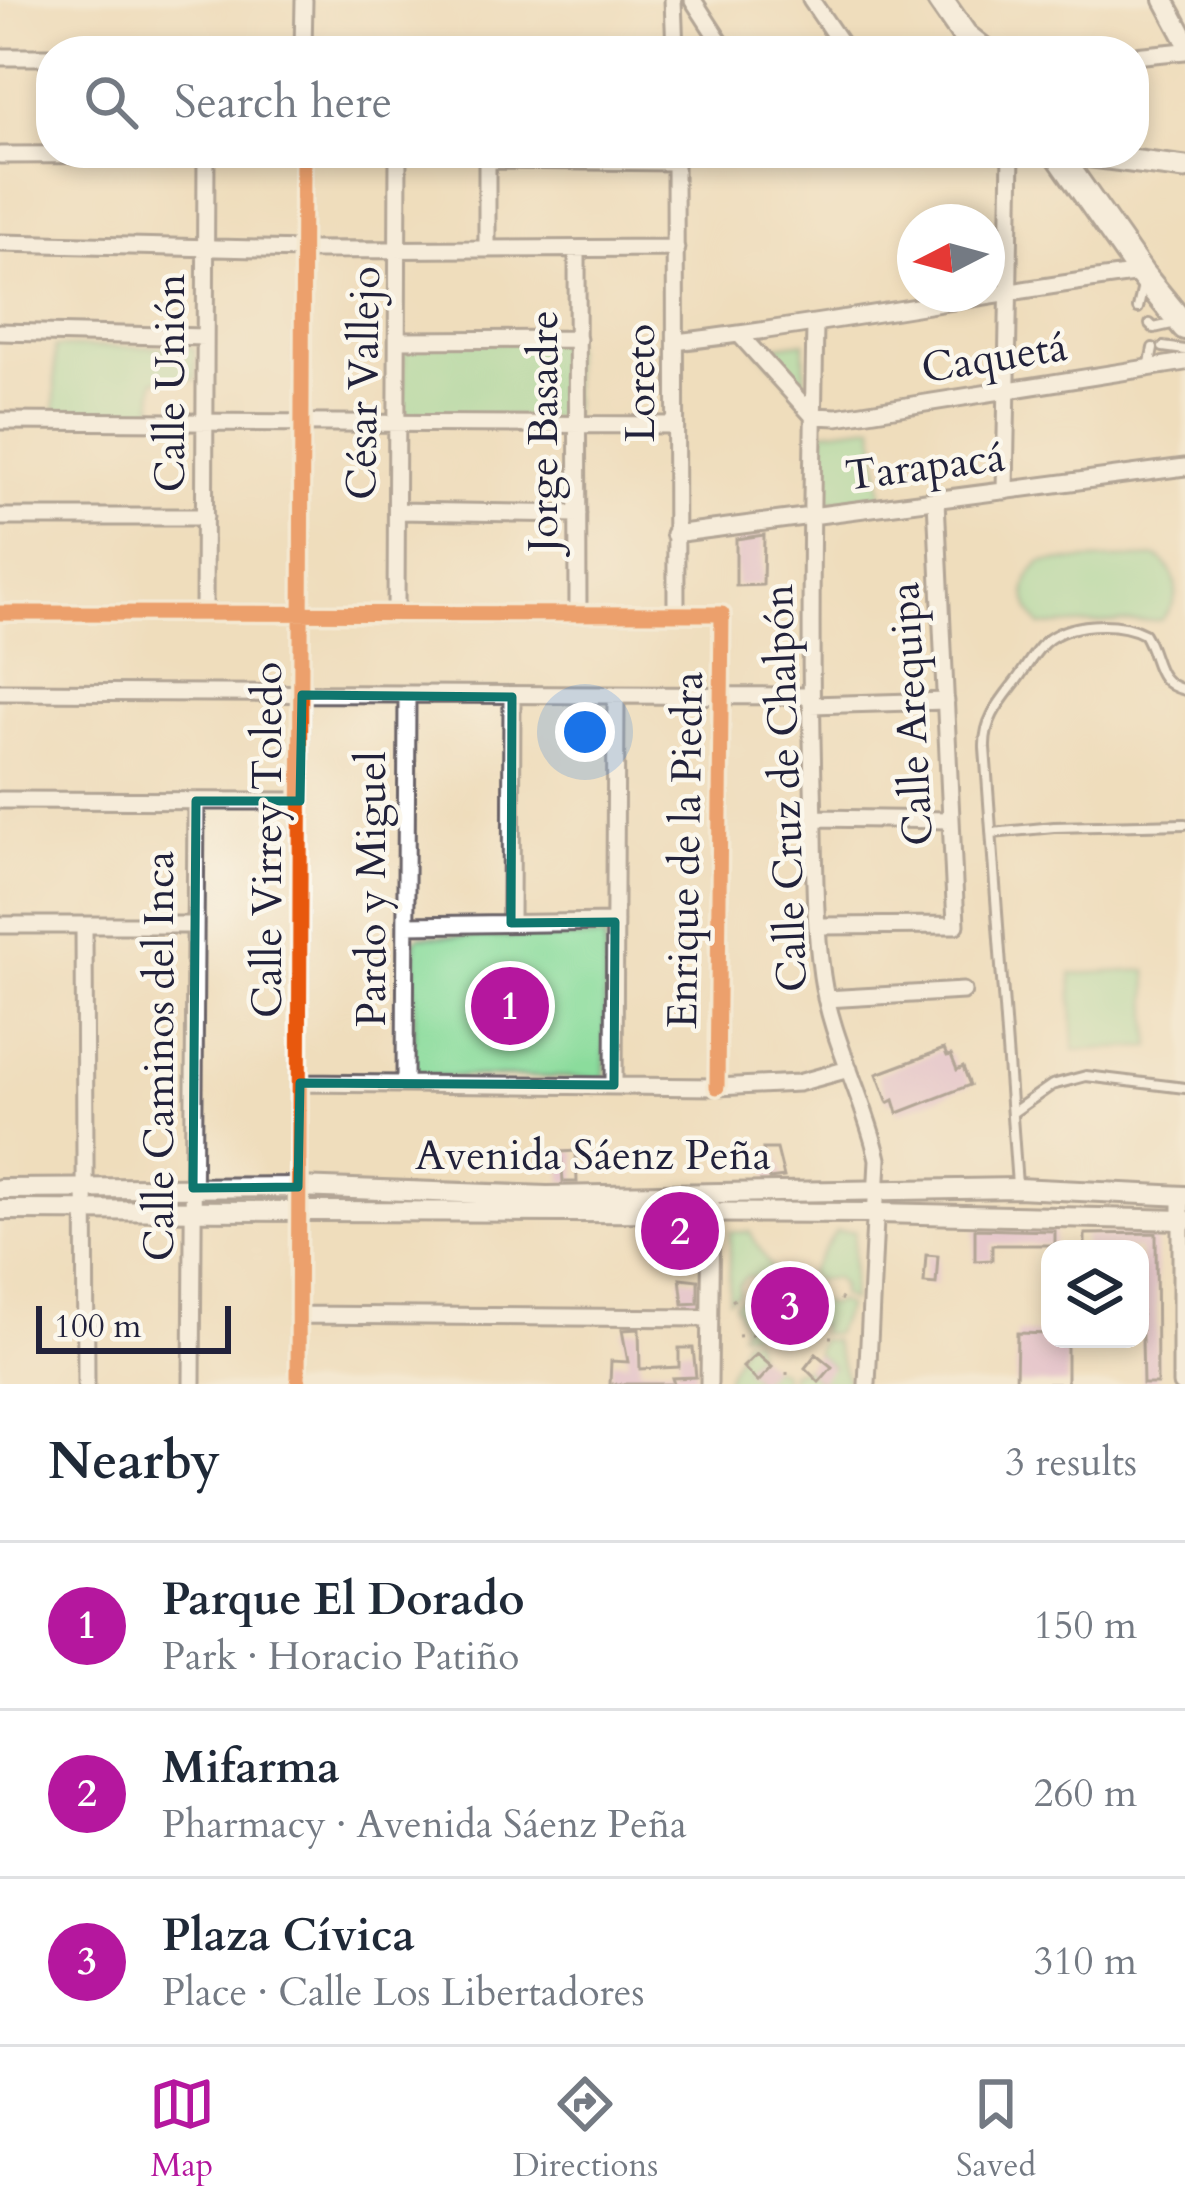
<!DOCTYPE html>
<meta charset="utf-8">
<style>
:root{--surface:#fff;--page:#f2f2f3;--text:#1f2937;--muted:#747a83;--line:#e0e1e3;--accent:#b5179e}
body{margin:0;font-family:Cardo,serif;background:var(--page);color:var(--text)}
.controls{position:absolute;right:36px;bottom:36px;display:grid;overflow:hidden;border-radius:24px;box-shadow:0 6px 18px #0003}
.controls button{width:108px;height:108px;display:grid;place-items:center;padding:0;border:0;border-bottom:3px solid var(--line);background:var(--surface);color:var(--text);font:60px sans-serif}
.compass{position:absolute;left:897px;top:204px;width:108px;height:108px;border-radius:50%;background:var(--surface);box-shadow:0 6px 18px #0003;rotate:264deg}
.scale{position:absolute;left:36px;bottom:30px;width:195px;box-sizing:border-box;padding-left:12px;border:6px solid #22223b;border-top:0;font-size:33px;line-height:42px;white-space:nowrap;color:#22223b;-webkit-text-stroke:9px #fbf7ec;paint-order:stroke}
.you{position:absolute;left:585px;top:732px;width:42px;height:42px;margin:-30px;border:9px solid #fff;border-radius:50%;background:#1a73e8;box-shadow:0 0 0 18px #1a73e833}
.badge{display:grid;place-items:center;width:78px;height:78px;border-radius:50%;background:var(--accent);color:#fff;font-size:39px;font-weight:700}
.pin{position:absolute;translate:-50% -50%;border:6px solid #fff;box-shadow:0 3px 12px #0006}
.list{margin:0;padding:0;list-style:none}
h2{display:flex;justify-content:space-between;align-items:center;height:156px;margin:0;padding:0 48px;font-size:51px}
h2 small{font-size:39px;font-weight:400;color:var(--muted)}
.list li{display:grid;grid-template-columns:78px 1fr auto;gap:36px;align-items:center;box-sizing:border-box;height:168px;padding:0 48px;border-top:3px solid var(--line)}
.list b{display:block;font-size:45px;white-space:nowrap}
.list p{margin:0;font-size:39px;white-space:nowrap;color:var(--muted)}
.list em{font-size:39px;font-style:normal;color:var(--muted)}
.icon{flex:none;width:66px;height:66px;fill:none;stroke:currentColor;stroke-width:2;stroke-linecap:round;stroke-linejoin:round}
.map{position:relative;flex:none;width:1185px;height:1384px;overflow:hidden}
.search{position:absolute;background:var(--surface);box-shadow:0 6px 18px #0003;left:36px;right:36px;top:36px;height:132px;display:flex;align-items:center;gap:30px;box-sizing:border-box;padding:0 42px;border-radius:48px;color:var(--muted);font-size:45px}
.sheet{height:660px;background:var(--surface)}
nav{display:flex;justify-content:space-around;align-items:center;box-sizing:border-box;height:168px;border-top:3px solid var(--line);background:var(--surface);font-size:33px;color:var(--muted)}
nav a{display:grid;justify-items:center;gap:6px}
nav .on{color:var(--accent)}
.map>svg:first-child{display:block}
.green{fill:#8bdc9c;stroke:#567f6c;stroke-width:3}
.building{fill:#d69ede}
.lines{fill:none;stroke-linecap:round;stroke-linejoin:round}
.service-casing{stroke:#6a6368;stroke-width:14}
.minor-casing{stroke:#6a6368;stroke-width:21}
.tertiary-casing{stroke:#6a6368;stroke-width:24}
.secondary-casing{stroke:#6a6368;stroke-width:27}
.primary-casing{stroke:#6a6368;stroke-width:30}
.path{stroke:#6a6368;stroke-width:3;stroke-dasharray:3 9;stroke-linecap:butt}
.service{stroke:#fff;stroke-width:8}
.minor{stroke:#fff;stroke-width:15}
.tertiary{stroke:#fff;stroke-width:18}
.secondary{stroke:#fff;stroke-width:21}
.primary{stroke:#fff;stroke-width:24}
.cycleway-casing{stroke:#fbf7ec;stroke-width:22}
.cycleway{stroke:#e8590c;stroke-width:15}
.marked{fill:none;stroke:#0f766e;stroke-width:9;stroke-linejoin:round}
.labels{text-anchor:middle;stroke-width:9;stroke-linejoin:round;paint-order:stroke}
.street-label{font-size:42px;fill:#22223b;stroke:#fbf7ec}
</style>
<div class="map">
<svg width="1185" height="1384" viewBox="0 0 1185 1384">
<rect width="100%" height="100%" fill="#fbf7ec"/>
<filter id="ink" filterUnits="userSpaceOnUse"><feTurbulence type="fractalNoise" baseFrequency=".00833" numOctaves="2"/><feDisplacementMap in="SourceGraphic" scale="24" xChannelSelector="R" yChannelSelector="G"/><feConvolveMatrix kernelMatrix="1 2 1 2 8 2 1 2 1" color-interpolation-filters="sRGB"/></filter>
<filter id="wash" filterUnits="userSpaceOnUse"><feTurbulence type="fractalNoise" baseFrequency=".004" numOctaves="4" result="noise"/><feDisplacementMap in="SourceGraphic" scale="48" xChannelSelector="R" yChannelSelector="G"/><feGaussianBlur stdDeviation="2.7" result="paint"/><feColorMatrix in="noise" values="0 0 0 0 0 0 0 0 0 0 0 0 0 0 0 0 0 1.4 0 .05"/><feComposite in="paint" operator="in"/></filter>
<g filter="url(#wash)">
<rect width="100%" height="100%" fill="#efddbc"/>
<path class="green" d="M572,341L573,418L403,416L404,342Z
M804,342L805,395L803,397L757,349Z
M55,347H194L196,379L154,380L153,415H55Z
M874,425L882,497L824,503L823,431Z
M1157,557C1181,575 1182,600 1161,620L1040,626C1023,604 1019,581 1042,562Z
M419,936L605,938V1078L417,1076L413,1072L415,940Z
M1147,970L1151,1047L1074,1050L1071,974Z
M836,1231H855L851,1301L841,1295V1284L835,1278L816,1280L808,1274Z
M730,1232H750L774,1273L763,1279L747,1276L739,1285V1293L729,1299Z
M804,1279L814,1285L813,1294C819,1303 829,1307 837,1301L847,1306L834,1334L820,1333L821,1325H814L812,1303L796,1292Z
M776,1280L782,1292L768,1300L762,1325H756V1332L740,1333L743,1324L734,1303L741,1298L758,1302L766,1293V1286Z
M754,1338L757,1354L744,1367L757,1381L772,1367L783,1372V1384H726C726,1368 741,1356 743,1339Z
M820,1340H833L849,1384H791L790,1372L805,1368L819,1382L827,1368L832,1367L816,1354Z"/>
<g id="blocks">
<path class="building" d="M764,535L763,585L736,586V539Z
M944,1049L947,1056L951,1055L957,1070L963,1067L970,1085L898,1113L894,1100L888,1103L877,1074Z
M763,1149H777L784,1177L769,1179Z
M576,1151L577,1182H563L561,1152Z
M975,1229L1055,1231V1245H992V1260L975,1261Z
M1156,1233L1157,1384H1143L1140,1249H1085V1234Z
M926,1255L938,1256L936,1284L924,1283Z
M680,1278L698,1280V1303L683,1304Z
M639,1329L640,1369L679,1367V1348H693L696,1377L672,1378L674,1384H610L611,1361L628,1362L622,1330Z
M1017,1333L1050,1334V1339H1067V1384H1016Z
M757,1354L772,1367L758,1382L743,1367Z
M816,1354L832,1367L819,1382L805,1368Z"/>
</g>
</g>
<g filter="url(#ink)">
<use href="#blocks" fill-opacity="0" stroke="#6a6368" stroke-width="3"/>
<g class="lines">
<g class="service-casing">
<path id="service" d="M1138,308L1143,286
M1150,324L1154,328L1176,323
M1163,347L1185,350
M1149,368L1153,348
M992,833L1054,827L1185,824
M1012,1113L1052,1085L1086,1076L1185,1088
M1017,1185L985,748C984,720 999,703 1016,681C1025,669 1033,654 1044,643C1067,622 1118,620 1144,634C1159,658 1153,683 1185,690"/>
</g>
<g class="minor-casing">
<path id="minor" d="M673,0L675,51
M693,0L726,51
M811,0L846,51
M303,51L304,0
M1134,56L1185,51
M0,57H51
M487,153V249
M675,153L676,614
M0,155L206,154
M487,160L675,162
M0,243L303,250L676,248
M577,249L578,613
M815,326C812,478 809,631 813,784C815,847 813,913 822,976C831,1040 864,1096 878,1159L867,1384
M0,332L205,337
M739,334L813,416L837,417L1185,362
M399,340L578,339
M676,342C832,324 985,293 1141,273
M0,421L675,425
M1005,491L1011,153
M397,511L578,514
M0,517H205
M674,534L1185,467
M0,613L722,614L717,1087
M204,613L206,153
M396,614L398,153
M0,692L810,696
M811,705L946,701
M0,800L300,801
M814,818L951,820
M511,923L512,697
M0,925H195
M84,925L86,1384
M406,925L615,922
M817,926L956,925L936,500
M826,999L963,991
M405,1082L407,696
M300,1083L717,1087L798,1083L849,1069
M614,1085L616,698
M1181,1195V1384
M298,1315L710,1318
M192,1384L196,801
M298,1384L303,153
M709,1384L711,1201"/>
</g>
<g class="tertiary-casing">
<path id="tertiary" d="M1164,0L1185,39
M0,1189L298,1187L547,1196L1017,1188L1185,1196
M0,1210L877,1213L1185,1220"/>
</g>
<g class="secondary-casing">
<path id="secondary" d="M1063,160L1077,154L1185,168"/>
</g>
<g class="primary-casing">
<path id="primary" d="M940,0L965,36L984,51
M1057,153L1141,273L1185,327"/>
</g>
<path class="path" d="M806,1276L815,1283
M765,1282L775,1276
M840,1298L849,1304
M732,1301L740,1295
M738,1336L757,1335
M817,1337H838
M787,1372V1384"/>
<use href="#service" class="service"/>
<use href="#minor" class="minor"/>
<use href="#tertiary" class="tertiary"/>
<use href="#secondary" class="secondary"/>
<use href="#primary" class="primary"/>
<g class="cycleway-casing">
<path id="cycleway" d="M0,613L722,614L717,1087
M298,1384L303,153"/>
</g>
<use href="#cycleway" class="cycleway"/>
</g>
</g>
<path d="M0 0H1185V1384H0ZM302,695L512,697L511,923L615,922L614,1085L300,1083L298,1187L193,1188L196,801H300Z" fill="#efddbc" fill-opacity=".55" fill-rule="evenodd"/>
<path class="marked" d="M302,695L512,697L511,923L615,922L614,1085L300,1083L298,1187L193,1188L196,801H300Z"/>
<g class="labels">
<g class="street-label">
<text transform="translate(994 356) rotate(-9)" y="15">Caquetá</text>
<text transform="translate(169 383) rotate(-90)" y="15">Calle Unión</text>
<text transform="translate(362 383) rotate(-89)" y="15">César Vallejo</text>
<text transform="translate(639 383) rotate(-90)" y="15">Loreto</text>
<text transform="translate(542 431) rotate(-90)" y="15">Jorge Basadre</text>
<text transform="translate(925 465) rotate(-7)" y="15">Tarapacá</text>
<text transform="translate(910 714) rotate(-93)" y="15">Calle Arequipa</text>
<text transform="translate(784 788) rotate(-92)" y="15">Calle Cruz de Chalpón</text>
<text transform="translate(266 840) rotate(-90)" y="15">Calle Virrey Toledo</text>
<text transform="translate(684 850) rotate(-89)" y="15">Enrique de la Piedra</text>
<text transform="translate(370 889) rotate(-90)" y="15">Pardo y Miguel</text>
<text transform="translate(158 1056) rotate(-90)" y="15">Calle Caminos del Inca</text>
<text x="593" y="1169">Avenida Sáenz Peña</text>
</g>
</g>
</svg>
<div class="controls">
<button><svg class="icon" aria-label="layers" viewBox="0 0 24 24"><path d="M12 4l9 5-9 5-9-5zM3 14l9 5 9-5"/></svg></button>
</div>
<svg class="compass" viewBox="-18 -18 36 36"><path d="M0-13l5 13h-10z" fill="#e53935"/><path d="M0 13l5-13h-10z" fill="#747a83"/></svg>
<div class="scale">100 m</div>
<div class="you"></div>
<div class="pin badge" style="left:510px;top:1006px">1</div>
<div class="pin badge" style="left:680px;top:1231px">2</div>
<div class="pin badge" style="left:790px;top:1306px">3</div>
<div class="search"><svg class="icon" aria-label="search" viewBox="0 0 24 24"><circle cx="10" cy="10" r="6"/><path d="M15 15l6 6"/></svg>Search here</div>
</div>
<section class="sheet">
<h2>Nearby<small>3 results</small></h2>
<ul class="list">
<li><span class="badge">1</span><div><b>Parque El Dorado</b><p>Park · Horacio Patiño</p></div><em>150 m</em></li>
<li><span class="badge">2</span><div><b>Mifarma</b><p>Pharmacy · Avenida Sáenz Peña</p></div><em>260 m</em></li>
<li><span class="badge">3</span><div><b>Plaza Cívica</b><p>Place · Calle Los Libertadores</p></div><em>310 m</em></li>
</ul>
</section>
<nav>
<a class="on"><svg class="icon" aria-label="map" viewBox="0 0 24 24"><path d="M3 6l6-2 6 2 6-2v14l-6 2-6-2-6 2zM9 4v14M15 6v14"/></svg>Map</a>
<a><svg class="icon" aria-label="directions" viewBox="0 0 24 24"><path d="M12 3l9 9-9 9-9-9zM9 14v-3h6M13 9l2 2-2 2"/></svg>Directions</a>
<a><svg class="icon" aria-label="saved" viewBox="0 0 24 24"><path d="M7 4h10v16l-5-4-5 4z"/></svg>Saved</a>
</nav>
